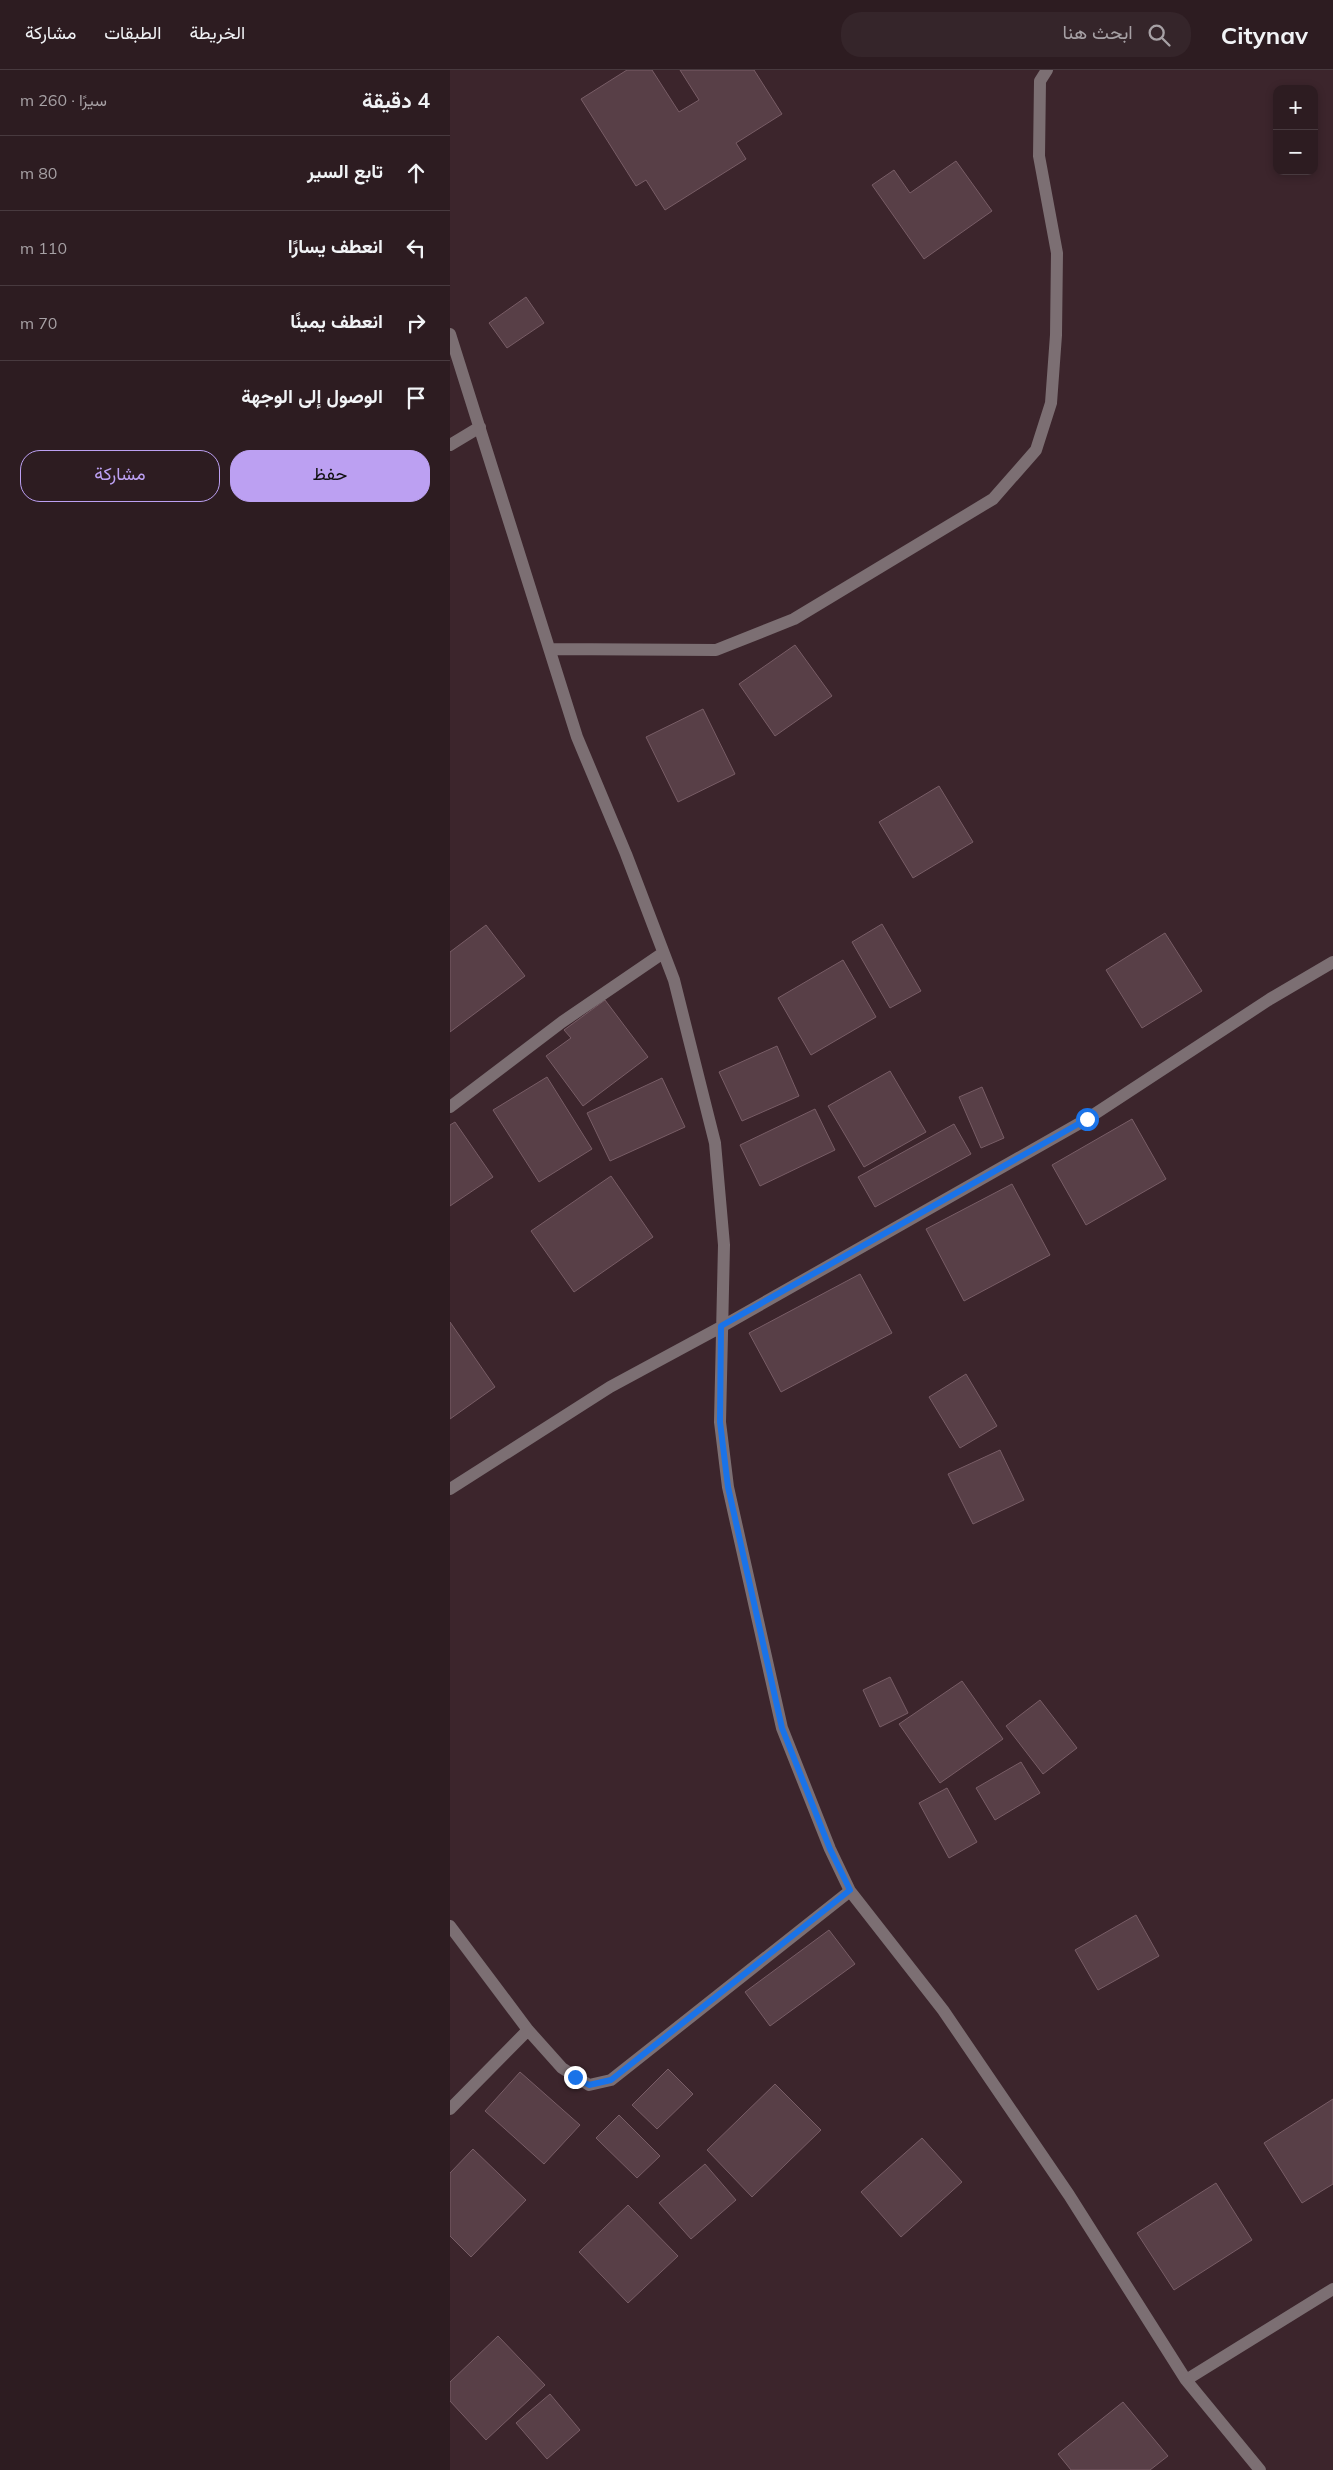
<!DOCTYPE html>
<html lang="ar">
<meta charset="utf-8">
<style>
:root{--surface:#2d1c21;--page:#35252a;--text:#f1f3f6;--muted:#a7a1a5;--line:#483a3f;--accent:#bca0f2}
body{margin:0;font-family:Mulish,Vazirmatn,sans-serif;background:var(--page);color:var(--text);direction:rtl}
.controls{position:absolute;right:15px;top:15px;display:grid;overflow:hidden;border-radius:10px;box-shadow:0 2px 8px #0003}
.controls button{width:45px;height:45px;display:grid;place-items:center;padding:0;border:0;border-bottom:1px solid var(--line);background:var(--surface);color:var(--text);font:25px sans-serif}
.stop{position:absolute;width:15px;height:15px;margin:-11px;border:4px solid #1a73e8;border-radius:50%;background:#fff}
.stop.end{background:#1a73e8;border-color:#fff;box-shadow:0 1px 5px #0008}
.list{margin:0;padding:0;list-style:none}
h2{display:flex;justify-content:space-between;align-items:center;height:65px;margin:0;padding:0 20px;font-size:21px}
h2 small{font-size:16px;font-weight:400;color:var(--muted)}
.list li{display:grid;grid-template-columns:32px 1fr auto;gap:15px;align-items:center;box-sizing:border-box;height:75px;padding:0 20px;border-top:1px solid var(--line)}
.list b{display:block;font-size:19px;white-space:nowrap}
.list em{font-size:16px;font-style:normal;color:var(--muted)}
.actions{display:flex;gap:10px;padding:15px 20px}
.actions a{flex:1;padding:11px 0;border:1px solid var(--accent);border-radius:20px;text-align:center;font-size:18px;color:var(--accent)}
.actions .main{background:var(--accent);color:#111}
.icon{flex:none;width:28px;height:28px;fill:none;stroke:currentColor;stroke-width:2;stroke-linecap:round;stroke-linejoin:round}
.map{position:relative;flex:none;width:883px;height:2400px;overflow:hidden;direction:ltr}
header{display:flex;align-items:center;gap:30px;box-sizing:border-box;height:70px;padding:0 25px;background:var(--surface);border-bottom:1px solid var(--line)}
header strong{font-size:24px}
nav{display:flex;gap:28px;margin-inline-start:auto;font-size:18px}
.search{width:350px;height:45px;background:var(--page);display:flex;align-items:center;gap:12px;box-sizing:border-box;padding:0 18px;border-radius:20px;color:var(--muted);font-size:19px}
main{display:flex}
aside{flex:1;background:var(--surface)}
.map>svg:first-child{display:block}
.building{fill:#583f47;stroke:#785d66}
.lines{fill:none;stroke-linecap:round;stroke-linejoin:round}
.minor{stroke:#7c6f73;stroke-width:12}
.route{stroke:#1a73e8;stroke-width:6}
</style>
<header>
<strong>Citynav</strong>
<div class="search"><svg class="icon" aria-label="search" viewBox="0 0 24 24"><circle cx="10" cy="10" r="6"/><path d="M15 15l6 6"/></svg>ابحث هنا</div>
<nav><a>الخريطة</a><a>الطبقات</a><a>مشاركة</a></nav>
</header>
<main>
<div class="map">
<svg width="883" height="2400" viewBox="0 0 883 2400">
<rect width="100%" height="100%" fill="#3c252c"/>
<path class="building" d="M177,0H202L229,42L249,30L230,0H304L332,44L286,73L296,89L215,140L196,110L186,116L131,29Z
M506,91L542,141L474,189L422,115L444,100L460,123Z
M76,227L94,253L57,278L39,253Z
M345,575L382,626L325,666L289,614Z
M253,639L285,704L228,732L196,667Z
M489,716L523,772L463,808L429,752Z
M432,854L471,921L440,938L402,872Z
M36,855L75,906L0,962V882Z
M715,863L752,921L692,958L656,900Z
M393,890L426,947L361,985L328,928Z
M155,930L198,987L133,1036L96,986L121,968L114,960Z
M327,976L349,1026L292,1051L269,1002Z
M440,1001L476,1062L414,1097L378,1036Z
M97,1007L142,1079L89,1112L43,1040Z
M212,1008L235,1057L160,1091L137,1043Z
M532,1017L554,1068L531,1078L509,1027Z
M365,1039L385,1080L310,1116L290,1075Z
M682,1049L716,1109L636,1155L602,1095Z
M5,1052L43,1107L0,1136V1055Z
M504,1054L521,1084L425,1137L408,1107Z
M161,1106L203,1167L124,1222L81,1161Z
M562,1114L600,1185L514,1231L476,1159Z
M410,1204L442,1263L331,1322L299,1263Z
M0,1252L45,1317L0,1349Z
M516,1304L547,1356L510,1378L479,1327Z
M550,1380L574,1430L523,1454L498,1404Z
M440,1607L458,1643L430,1657L413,1620Z
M512,1611L553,1669L490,1713L449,1654Z
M590,1630L627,1678L593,1704L556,1656Z
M571,1692L590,1723L545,1750L526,1718Z
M497,1718L527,1772L499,1788L469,1733Z
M686,1845L709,1886L648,1920L625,1880Z
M379,1860L405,1894L320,1956L295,1922Z
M218,1999L243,2024L207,2059L182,2035Z
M70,2002L130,2055L94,2094L35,2041Z
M325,2014L371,2060L302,2127L257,2080Z
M883,2029V2114L852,2133L814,2073Z
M169,2045L210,2086L187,2108L146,2068Z
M472,2068L512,2112L451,2167L411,2122Z
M23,2079L76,2130L21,2187L0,2166V2103Z
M255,2094L286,2130L241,2169L209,2133Z
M766,2113L802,2170L724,2220L687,2163Z
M178,2135L228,2186L178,2233L129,2182Z
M48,2266L95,2315L36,2370L0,2331V2312Z
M100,2324L130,2360L97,2389L66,2353Z
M673,2332L718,2386L700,2400H621L608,2384Z"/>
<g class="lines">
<path class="minor" d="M0,264L127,667L176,784L224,910L265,1073L274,1175L270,1352L278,1417L332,1658L380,1779L400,1821L493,1940L619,2125L736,2310L810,2400
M0,375L30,357
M100,579L266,580L344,549L543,429L586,380L601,333L606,265L607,183L589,86L590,11L597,0
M0,1037L112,952L213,883
M0,1419L160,1317L271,1257L637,1049L820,929L883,892
M0,1856L78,1960L112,1998L139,2015L161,2010L400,1821
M0,2039L78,1960
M736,2310L883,2219"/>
</g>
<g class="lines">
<path class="route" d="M125,2007L139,2015L161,2010L400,1820L380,1779L332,1658L278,1417L270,1352L271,1256L637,1049"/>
</g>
</svg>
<div class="controls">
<button>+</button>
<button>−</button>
</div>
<div class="stop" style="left:637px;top:1049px"></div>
<div class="stop end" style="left:125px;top:2007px"></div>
</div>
<aside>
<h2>4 دقيقة<small>سيرًا · 260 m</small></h2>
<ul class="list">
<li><svg class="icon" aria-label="ahead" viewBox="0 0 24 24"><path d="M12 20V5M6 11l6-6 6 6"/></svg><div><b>تابع السير</b></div><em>80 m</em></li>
<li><svg class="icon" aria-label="left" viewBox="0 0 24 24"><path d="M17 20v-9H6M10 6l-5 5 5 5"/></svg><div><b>انعطف يسارًا</b></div><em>110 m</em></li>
<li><svg class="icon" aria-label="right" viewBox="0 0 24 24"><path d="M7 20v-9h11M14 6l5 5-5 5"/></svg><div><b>انعطف يمينًا</b></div><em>70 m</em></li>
<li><svg class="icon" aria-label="arrive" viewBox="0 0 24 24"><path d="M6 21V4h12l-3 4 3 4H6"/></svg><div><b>الوصول إلى الوجهة</b></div></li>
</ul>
<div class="actions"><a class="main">حفظ</a><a>مشاركة</a></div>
</aside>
</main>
